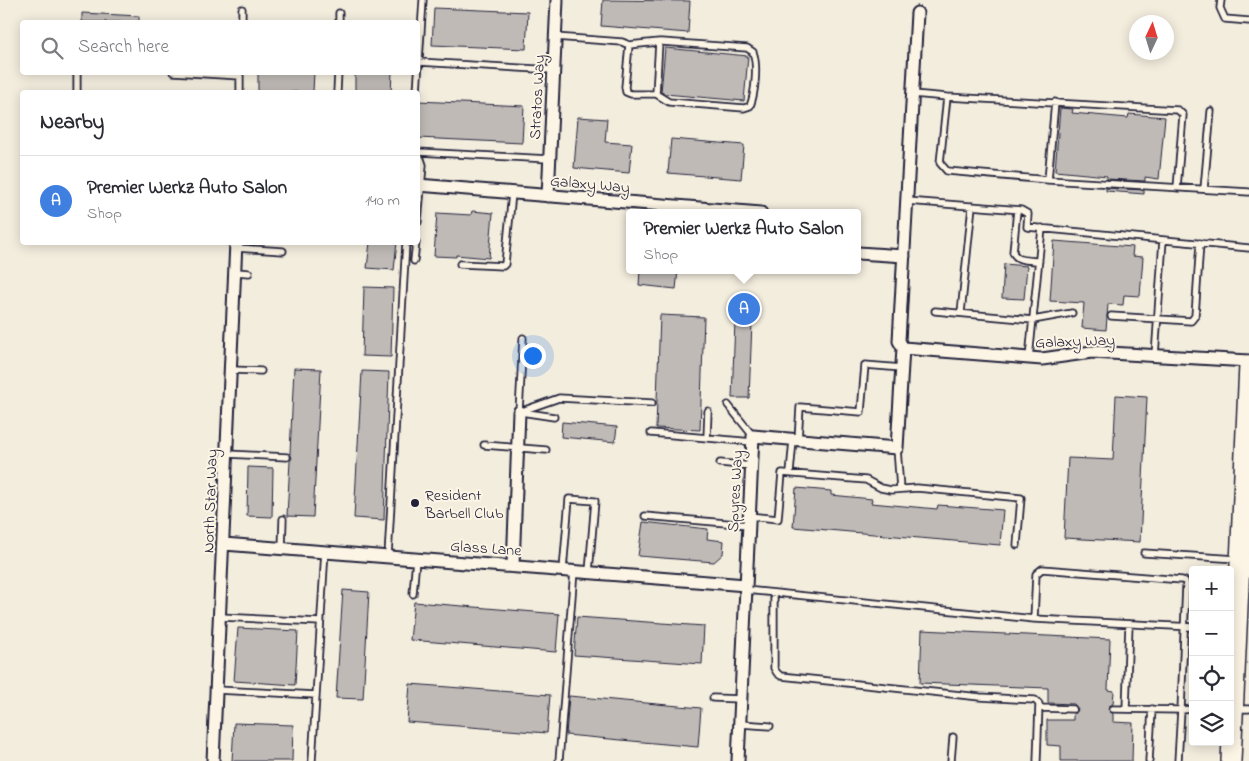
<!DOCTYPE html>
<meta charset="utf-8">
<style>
:root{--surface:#fff;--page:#f2f2f3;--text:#2b2b33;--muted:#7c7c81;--line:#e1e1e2;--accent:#22223b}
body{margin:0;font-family:"Indie Flower",sans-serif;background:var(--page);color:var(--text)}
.controls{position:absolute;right:15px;bottom:15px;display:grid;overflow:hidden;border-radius:5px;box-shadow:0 2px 12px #0003}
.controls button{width:45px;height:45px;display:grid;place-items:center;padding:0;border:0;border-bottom:1px solid var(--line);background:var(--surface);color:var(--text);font:25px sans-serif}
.compass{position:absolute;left:1129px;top:15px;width:45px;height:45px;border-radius:50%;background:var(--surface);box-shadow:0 2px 12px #0003;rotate:4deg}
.you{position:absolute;left:532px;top:355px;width:18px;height:18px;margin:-12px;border:4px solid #fff;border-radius:50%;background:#1a73e8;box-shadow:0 0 0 8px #1a73e833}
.badge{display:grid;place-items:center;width:32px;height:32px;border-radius:50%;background:var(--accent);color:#fff;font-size:16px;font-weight:700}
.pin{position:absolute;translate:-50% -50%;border:2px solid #fff;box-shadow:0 1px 5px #0006}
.popup{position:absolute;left:626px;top:209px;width:235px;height:65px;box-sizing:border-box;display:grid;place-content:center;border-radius:5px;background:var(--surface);filter:drop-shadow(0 1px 4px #0005);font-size:16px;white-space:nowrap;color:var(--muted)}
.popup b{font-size:19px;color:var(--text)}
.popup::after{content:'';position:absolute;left:50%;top:100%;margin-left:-10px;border:10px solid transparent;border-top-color:var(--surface)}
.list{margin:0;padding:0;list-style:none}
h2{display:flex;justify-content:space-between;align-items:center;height:65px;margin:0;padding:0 20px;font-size:21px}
h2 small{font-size:16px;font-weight:400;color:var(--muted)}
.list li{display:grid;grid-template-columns:32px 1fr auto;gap:15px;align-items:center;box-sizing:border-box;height:90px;padding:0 20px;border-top:1px solid var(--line)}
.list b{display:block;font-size:19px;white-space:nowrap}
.list p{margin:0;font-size:16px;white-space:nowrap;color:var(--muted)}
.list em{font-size:16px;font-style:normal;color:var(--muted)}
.icon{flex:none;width:28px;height:28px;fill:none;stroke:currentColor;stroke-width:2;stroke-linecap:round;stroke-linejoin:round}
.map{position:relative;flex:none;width:1249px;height:761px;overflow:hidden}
.search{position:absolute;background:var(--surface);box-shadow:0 2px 12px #0003;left:20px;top:20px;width:400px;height:55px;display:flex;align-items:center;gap:12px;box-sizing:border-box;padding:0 18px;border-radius:5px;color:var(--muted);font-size:19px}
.panel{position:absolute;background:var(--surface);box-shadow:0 2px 12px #0003;left:20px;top:90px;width:400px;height:155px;border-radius:5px}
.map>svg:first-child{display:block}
.building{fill:#bfbab6;stroke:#22223b}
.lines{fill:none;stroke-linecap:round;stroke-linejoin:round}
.lane-casing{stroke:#22223b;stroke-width:9}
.street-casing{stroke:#22223b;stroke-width:15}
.primary-casing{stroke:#22223b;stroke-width:22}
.lane{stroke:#fcf5e5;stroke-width:5.5}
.street{stroke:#fcf5e5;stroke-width:11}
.primary{stroke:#fcf5e5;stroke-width:19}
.poi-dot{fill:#22223b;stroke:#fcf5e5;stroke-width:2}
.labels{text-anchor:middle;stroke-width:4;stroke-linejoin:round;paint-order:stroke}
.street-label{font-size:16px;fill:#22223b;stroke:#fcf5e5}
.poi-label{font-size:16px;fill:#22223b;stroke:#fcf5e5;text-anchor:start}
</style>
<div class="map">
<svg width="1249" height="761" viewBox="0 0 1249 761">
<rect width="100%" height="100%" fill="#f3edde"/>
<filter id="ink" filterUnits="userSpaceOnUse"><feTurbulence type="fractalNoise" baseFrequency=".02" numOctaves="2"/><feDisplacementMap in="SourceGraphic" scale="10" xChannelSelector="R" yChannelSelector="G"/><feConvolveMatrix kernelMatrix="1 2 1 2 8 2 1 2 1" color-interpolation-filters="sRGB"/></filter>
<g filter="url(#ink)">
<path class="building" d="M603,0L690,1L688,33L601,26Z
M434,8L528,12L526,49L432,45Z
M82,13L139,16V22H82Z
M665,48L748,56L744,101L665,94L661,92Z
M258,72H314L313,92H258Z
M355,72H392L391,92H355Z
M418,101L524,106L522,143L418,138Z
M1060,108L1073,109L1072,113L1128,118L1129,114L1165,117L1159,179L1145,177V181L1107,179V176L1055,171Z
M578,117L607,119L605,142L632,144L629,173L574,168Z
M671,139L744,145L741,179L668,173Z
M1106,188L1144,190V194L1106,191Z
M472,211L493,213L489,258L456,255V257L434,256L437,213L471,215Z
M1054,241L1133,247L1132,256L1143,257L1140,296L1124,295L1123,305L1108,304L1106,330L1082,328L1084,303L1050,301Z
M370,242H397L394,270L367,268Z
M1004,264L1027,266L1024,299L1002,298Z
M640,270H678L676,289L639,285Z
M364,287L393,288L391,357L362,356Z
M736,296L753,297L749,398H732Z
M660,315L704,317L700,430L656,428Z
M294,368L321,369L313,517L287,516L290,461L292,458L290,453Z
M362,371L389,372L384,520L354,518Z
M1116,395L1147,397L1140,542L1064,538L1068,458L1113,460Z
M562,422L617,427L615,442L561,437Z
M248,467L273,468L272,517L247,516Z
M796,488L831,491V495L872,499L871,503L937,509L938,505L1003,510L1000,545L793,527Z
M643,522L708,529L707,539L724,541L723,554L714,562L638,556Z
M343,590L369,592L363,699L336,698Z
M414,602L559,614L556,652L410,640Z
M577,617L704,626L702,664L574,655Z
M238,628L298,631L295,685L234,681Z
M922,630L1110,639L1108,690L1114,691L1113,704L1109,706L1108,709L1113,714V722L1133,723L1132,761H1061V746L1047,745V720H1073V714L1077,712L1078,709L1074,704L1048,703V688L920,683Z
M410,684L550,695L547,733L407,722Z
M569,696L701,708L698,747L566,735Z
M234,723L293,725L292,761H232Z"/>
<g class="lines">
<g class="lane-casing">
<path id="lane" d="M1221,0L1220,8L1225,19L1249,21
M242,22V9
M339,22V13
M555,37L622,42L629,45L625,87L626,92L631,94H656
M629,45L659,42H662L747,48L753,52C758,65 755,94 750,106L744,108L669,102L656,94L659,42
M419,62L554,70
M173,72L240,76V92
M77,92V72
M337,92L338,72
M417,92L423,0
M913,94L947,97L940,163L947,171L1048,180L1249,192
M947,97L1178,110L1183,115L1177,188
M418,152L549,159
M418,156L421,159L423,165L418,222
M1048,180L1055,102
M1204,189L1211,111
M907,201L1021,210L1028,214L1027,227L1249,248
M1017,210L1013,252C1017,262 1029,260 1039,261
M236,248L283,251
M414,261L416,242
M460,264L503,266L505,264L512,193
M235,272L249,273
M935,311L1033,320L1072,313
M961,313L972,206
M1111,316L1191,321L1195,316L1200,243
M1155,356L1163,240
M1029,358L1042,228
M231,370L261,371
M728,405L753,436
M519,412L559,398L652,403
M519,412L523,338
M521,412L554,417
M651,433L753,442
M707,438L708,411
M798,440L800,407L861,412L865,365L902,368
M484,445L546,450
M897,448L900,489
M227,454L287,457
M720,463L752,466
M790,473L793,440
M645,516L749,525
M749,516L778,519L782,473L866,480L881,488L891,490L917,488L1021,498L1017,545
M282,548L283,519
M1144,553L1237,559
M388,556L406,242
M563,570L569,499L595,501L589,572
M746,590L1034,619L1036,574L1042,569L1182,580L1185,581L1186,585L1181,710L1193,709
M774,593V668L777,673L781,676L980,697L1035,700L1039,704L1037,761
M413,594L416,559
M220,617L320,622
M1034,619L1193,627
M216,690L316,695
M713,698L741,699
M1039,708L1073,709
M1113,709L1181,710L1178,761
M1126,709L1129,624
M1236,709H1249
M740,724L770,726
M312,761L325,551
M559,761L574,571
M951,761L953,737
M1149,761L1152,709"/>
</g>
<g class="street-casing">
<path id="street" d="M418,185L761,213
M548,196L557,0
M858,253L904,256
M903,348L1042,359L1092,352L1249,361
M903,348L899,341L917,13
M224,544L746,585
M513,566L519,412
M213,761L236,242
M738,761L753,436L897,448L903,348"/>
</g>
<g class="primary-casing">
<path id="primary" d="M1231,761L1249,365"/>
</g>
<use href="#lane" class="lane"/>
<use href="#street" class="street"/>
<use href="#primary" class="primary"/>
</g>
</g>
<circle class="poi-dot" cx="415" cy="503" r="5"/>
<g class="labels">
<g class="street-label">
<text transform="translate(536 97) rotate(-87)" y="6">Stratos Way</text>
<text transform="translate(590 183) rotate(5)" y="6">Galaxy Way</text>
<text transform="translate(1075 340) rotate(-2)" y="6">Galaxy Way</text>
<text transform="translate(734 491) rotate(-87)" y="6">Spyres Way</text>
<text transform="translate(209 501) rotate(-88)" y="6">North Star Way</text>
<text transform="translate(486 547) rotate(4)" y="6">Glass Lane</text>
</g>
<g class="poi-label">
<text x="425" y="500">Resident<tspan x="425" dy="18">Barbell Club</tspan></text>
</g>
</g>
</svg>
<div class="controls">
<button>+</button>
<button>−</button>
<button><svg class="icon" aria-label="locate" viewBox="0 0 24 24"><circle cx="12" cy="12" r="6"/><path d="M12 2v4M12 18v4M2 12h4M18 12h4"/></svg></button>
<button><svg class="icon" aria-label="layers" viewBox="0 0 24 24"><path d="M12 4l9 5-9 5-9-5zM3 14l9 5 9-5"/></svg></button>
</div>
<svg class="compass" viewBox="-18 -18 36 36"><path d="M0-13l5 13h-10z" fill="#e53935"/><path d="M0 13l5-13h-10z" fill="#7c7c81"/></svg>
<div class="you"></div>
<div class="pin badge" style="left:744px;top:309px;background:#3f7fe0">A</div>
<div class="popup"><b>Premier Werkz Auto Salon</b>Shop</div>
<div class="search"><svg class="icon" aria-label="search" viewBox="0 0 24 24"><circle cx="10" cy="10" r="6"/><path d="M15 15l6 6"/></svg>Search here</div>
<section class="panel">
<h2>Nearby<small></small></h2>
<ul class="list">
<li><span class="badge" style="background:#3f7fe0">A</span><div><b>Premier Werkz Auto Salon</b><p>Shop</p></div><em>140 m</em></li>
</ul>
</section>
</div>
